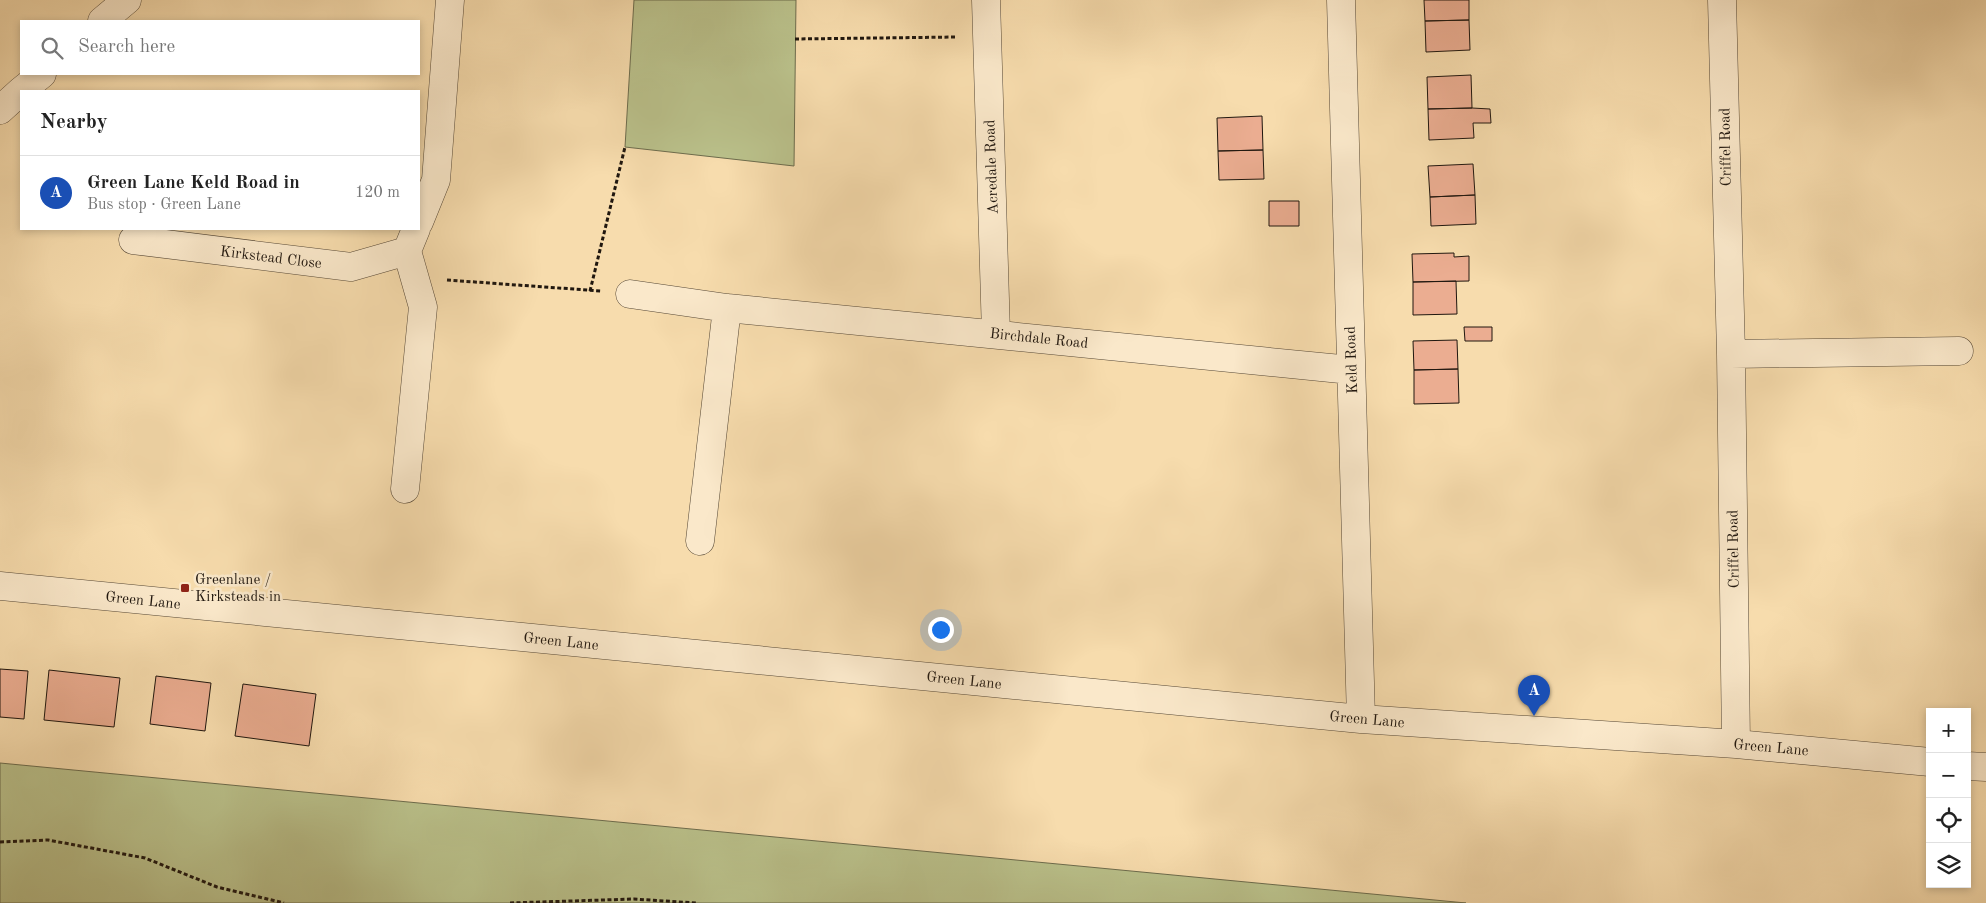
<!DOCTYPE html>
<meta charset="utf-8">
<style>
:root{--surface:#fff;--page:#f2f2f2;--text:#222;--muted:#767676;--line:#e0e0e0;--accent:#b45309}
body{margin:0;font-family:"Old Standard TT",serif;background:var(--page);color:var(--text)}
.controls{position:absolute;right:15px;bottom:15px;display:grid;overflow:hidden;border-radius:0px;box-shadow:0 2px 8px #0003}
.controls button{width:45px;height:45px;display:grid;place-items:center;padding:0;border:0;border-bottom:1px solid var(--line);background:var(--surface);color:var(--text);font:25px sans-serif}
.you{position:absolute;left:940px;top:629px;width:18px;height:18px;margin:-12px;border:4px solid #fff;border-radius:50%;background:#1a73e8;box-shadow:0 0 0 8px #1a73e833}
.badge{display:grid;place-items:center;width:32px;height:32px;border-radius:50%;background:var(--accent);color:#fff;font-size:16px;font-weight:700}
.pin{position:absolute;translate:-50% -41px;filter:drop-shadow(0 1px 2px #0008)}
.pin::after{content:'';position:absolute;top:26px;width:18px;height:15px;background:inherit;clip-path:polygon(0 0,100% 0,50% 100%)}
.list{margin:0;padding:0;list-style:none}
h2{display:flex;justify-content:space-between;align-items:center;height:65px;margin:0;padding:0 20px;font-size:21px}
h2 small{font-size:16px;font-weight:400;color:var(--muted)}
.list li{display:grid;grid-template-columns:32px 1fr auto;gap:15px;align-items:center;box-sizing:border-box;height:75px;padding:0 20px;border-top:1px solid var(--line)}
.list b{display:block;font-size:19px;white-space:nowrap}
.list p{margin:0;font-size:16px;white-space:nowrap;color:var(--muted)}
.list em{font-size:16px;font-style:normal;color:var(--muted)}
.icon{flex:none;width:28px;height:28px;fill:none;stroke:currentColor;stroke-width:2;stroke-linecap:round;stroke-linejoin:round}
.map{position:relative;flex:none;width:1986px;height:903px;overflow:hidden}
.search{position:absolute;background:var(--surface);box-shadow:0 2px 8px #0003;left:20px;top:20px;width:400px;height:55px;display:flex;align-items:center;gap:12px;box-sizing:border-box;padding:0 18px;border-radius:0px;color:var(--muted);font-size:19px}
.panel{position:absolute;background:var(--surface);box-shadow:0 2px 8px #0003;left:20px;top:90px;width:400px;height:140px;border-radius:0px}
.map>svg:first-child{display:block}
.green{fill:#bac18b;stroke:#6d6c4d}
.building{fill:#ebad91;stroke:#20170f}
.lines{fill:none;stroke-linecap:round;stroke-linejoin:round}
.street-casing{stroke:#564836;stroke-width:29}
.path{stroke:#20170f;stroke-width:3;stroke-dasharray:4 2.5;stroke-linecap:butt}
.street{stroke:#fae8ca;stroke-width:28}
.poi-dot{fill:#8f2418;stroke:#fae8ca;stroke-width:2}
.labels{text-anchor:middle;stroke-width:5;stroke-linejoin:round;paint-order:stroke}
.street-label{font-size:15px;fill:#20170f;stroke:#fae8ca}
.poi-label{font-size:15px;fill:#20170f;stroke:#fae8ca;text-anchor:start}
</style>
<div class="map">
<svg width="1986" height="903" viewBox="0 0 1986 903">
<rect width="100%" height="100%" fill="#f7dcad"/>
<filter id="stains"><feTurbulence type="fractalNoise" baseFrequency=".004" numOctaves="4"/><feColorMatrix values="0 0 0 0 .2 0 0 0 0 .09 0 0 0 0 .02 0 0 0 .5 -.17"/></filter>
<radialGradient id="worn" r=".72"><stop offset=".6" stop-color="#630" stop-opacity="0"/><stop offset="1" stop-color="#630" stop-opacity=".3"/></radialGradient>
<path class="green" d="M634,0H796L794,166L625,147Z
M0,763L1466,903H0Z"/>
<path class="building" d="M1424,0H1469V20L1425,21Z
M1469,20L1470,50L1426,52L1425,21Z
M1471,75L1472,108L1428,109L1427,77Z
M1472,108L1490,109L1491,123H1473L1474,138L1429,140L1428,109Z
M1262,116L1263,150L1218,151L1217,118Z
M1263,150L1264,179L1219,180L1218,151Z
M1473,164L1475,195L1430,197L1428,166Z
M1475,195L1476,224L1431,226L1430,197Z
M1269,201H1299V226H1269Z
M1454,253V257L1469,256V281L1413,282L1412,254Z
M1456,281L1457,314L1413,315V282Z
M1464,327H1492V341H1465Z
M1457,340L1458,369L1414,370L1413,341Z
M1458,369L1459,403L1414,404V370Z
M0,669L28,671L24,719L0,717Z
M49,670L120,678L114,727L44,720Z
M156,676L211,683L205,731L150,724Z
M243,684L316,694L309,746L235,736Z"/>
<g class="lines">
<g class="street-casing">
<path id="street" d="M986,0L996,334
M1341,0L1361,719
M1722,0L1731,354L1736,744
M102,21L127,0
M21,91L42,74
M0,110L21,91
M419,222L436,180L450,0
M133,240L351,267L407,251L416,229
M630,294L727,308L1351,370
M1731,354L1959,351
M405,489L423,307L407,251
M700,541L727,308
M0,586L1361,719L1736,744L1930,762
M1967,766L1986,767"/>
</g>
<path class="path" d="M795,39L957,37
M447,280L601,291
M590,291L625,147
M0,842L48,840L145,858L217,887L284,903
M510,903L634,899L696,903"/>
<use href="#street" class="street"/>
</g>
<rect class="poi-dot" x="180" y="583" width="10" height="10" rx="2.5"/>
<g class="labels">
<g class="street-label">
<text transform="translate(1725 147) rotate(-91)" y="5">Criffel Road</text>
<text transform="translate(991 167) rotate(-92)" y="5">Acredale Road</text>
<text transform="translate(271 257) rotate(7)" y="5">Kirkstead Close</text>
<text transform="translate(1039 338) rotate(6)" y="5">Birchdale Road</text>
<text transform="translate(1351 360) rotate(-92)" y="5">Keld Road</text>
<text transform="translate(1733 549) rotate(-91)" y="5">Criffel Road</text>
<text transform="translate(143 600) rotate(6)" y="5">Green Lane</text>
<text transform="translate(561 641) rotate(6)" y="5">Green Lane</text>
<text transform="translate(964 680) rotate(6)" y="5">Green Lane</text>
<text transform="translate(1367 719) rotate(5)" y="5">Green Lane</text>
<text transform="translate(1771 747) rotate(5)" y="5">Green Lane</text>
</g>
<g class="poi-label">
<text x="195" y="584">Greenlane /<tspan x="195" dy="17">Kirksteads in</tspan></text>
</g>
</g>
<rect width="100%" height="100%" filter="url(#stains)"/>
<rect width="100%" height="100%" fill="url(#worn)"/>
</svg>
<div class="controls">
<button>+</button>
<button>−</button>
<button><svg class="icon" aria-label="locate" viewBox="0 0 24 24"><circle cx="12" cy="12" r="6"/><path d="M12 2v4M12 18v4M2 12h4M18 12h4"/></svg></button>
<button><svg class="icon" aria-label="layers" viewBox="0 0 24 24"><path d="M12 4l9 5-9 5-9-5zM3 14l9 5 9-5"/></svg></button>
</div>
<div class="you"></div>
<div class="pin badge" style="left:1534px;top:716px;background:#1a4fb4">A</div>
<div class="search"><svg class="icon" aria-label="search" viewBox="0 0 24 24"><circle cx="10" cy="10" r="6"/><path d="M15 15l6 6"/></svg>Search here</div>
<section class="panel">
<h2>Nearby<small></small></h2>
<ul class="list">
<li><span class="badge" style="background:#1a4fb4">A</span><div><b>Green Lane Keld Road in</b><p>Bus stop · Green Lane</p></div><em>120 m</em></li>
</ul>
</section>
</div>
